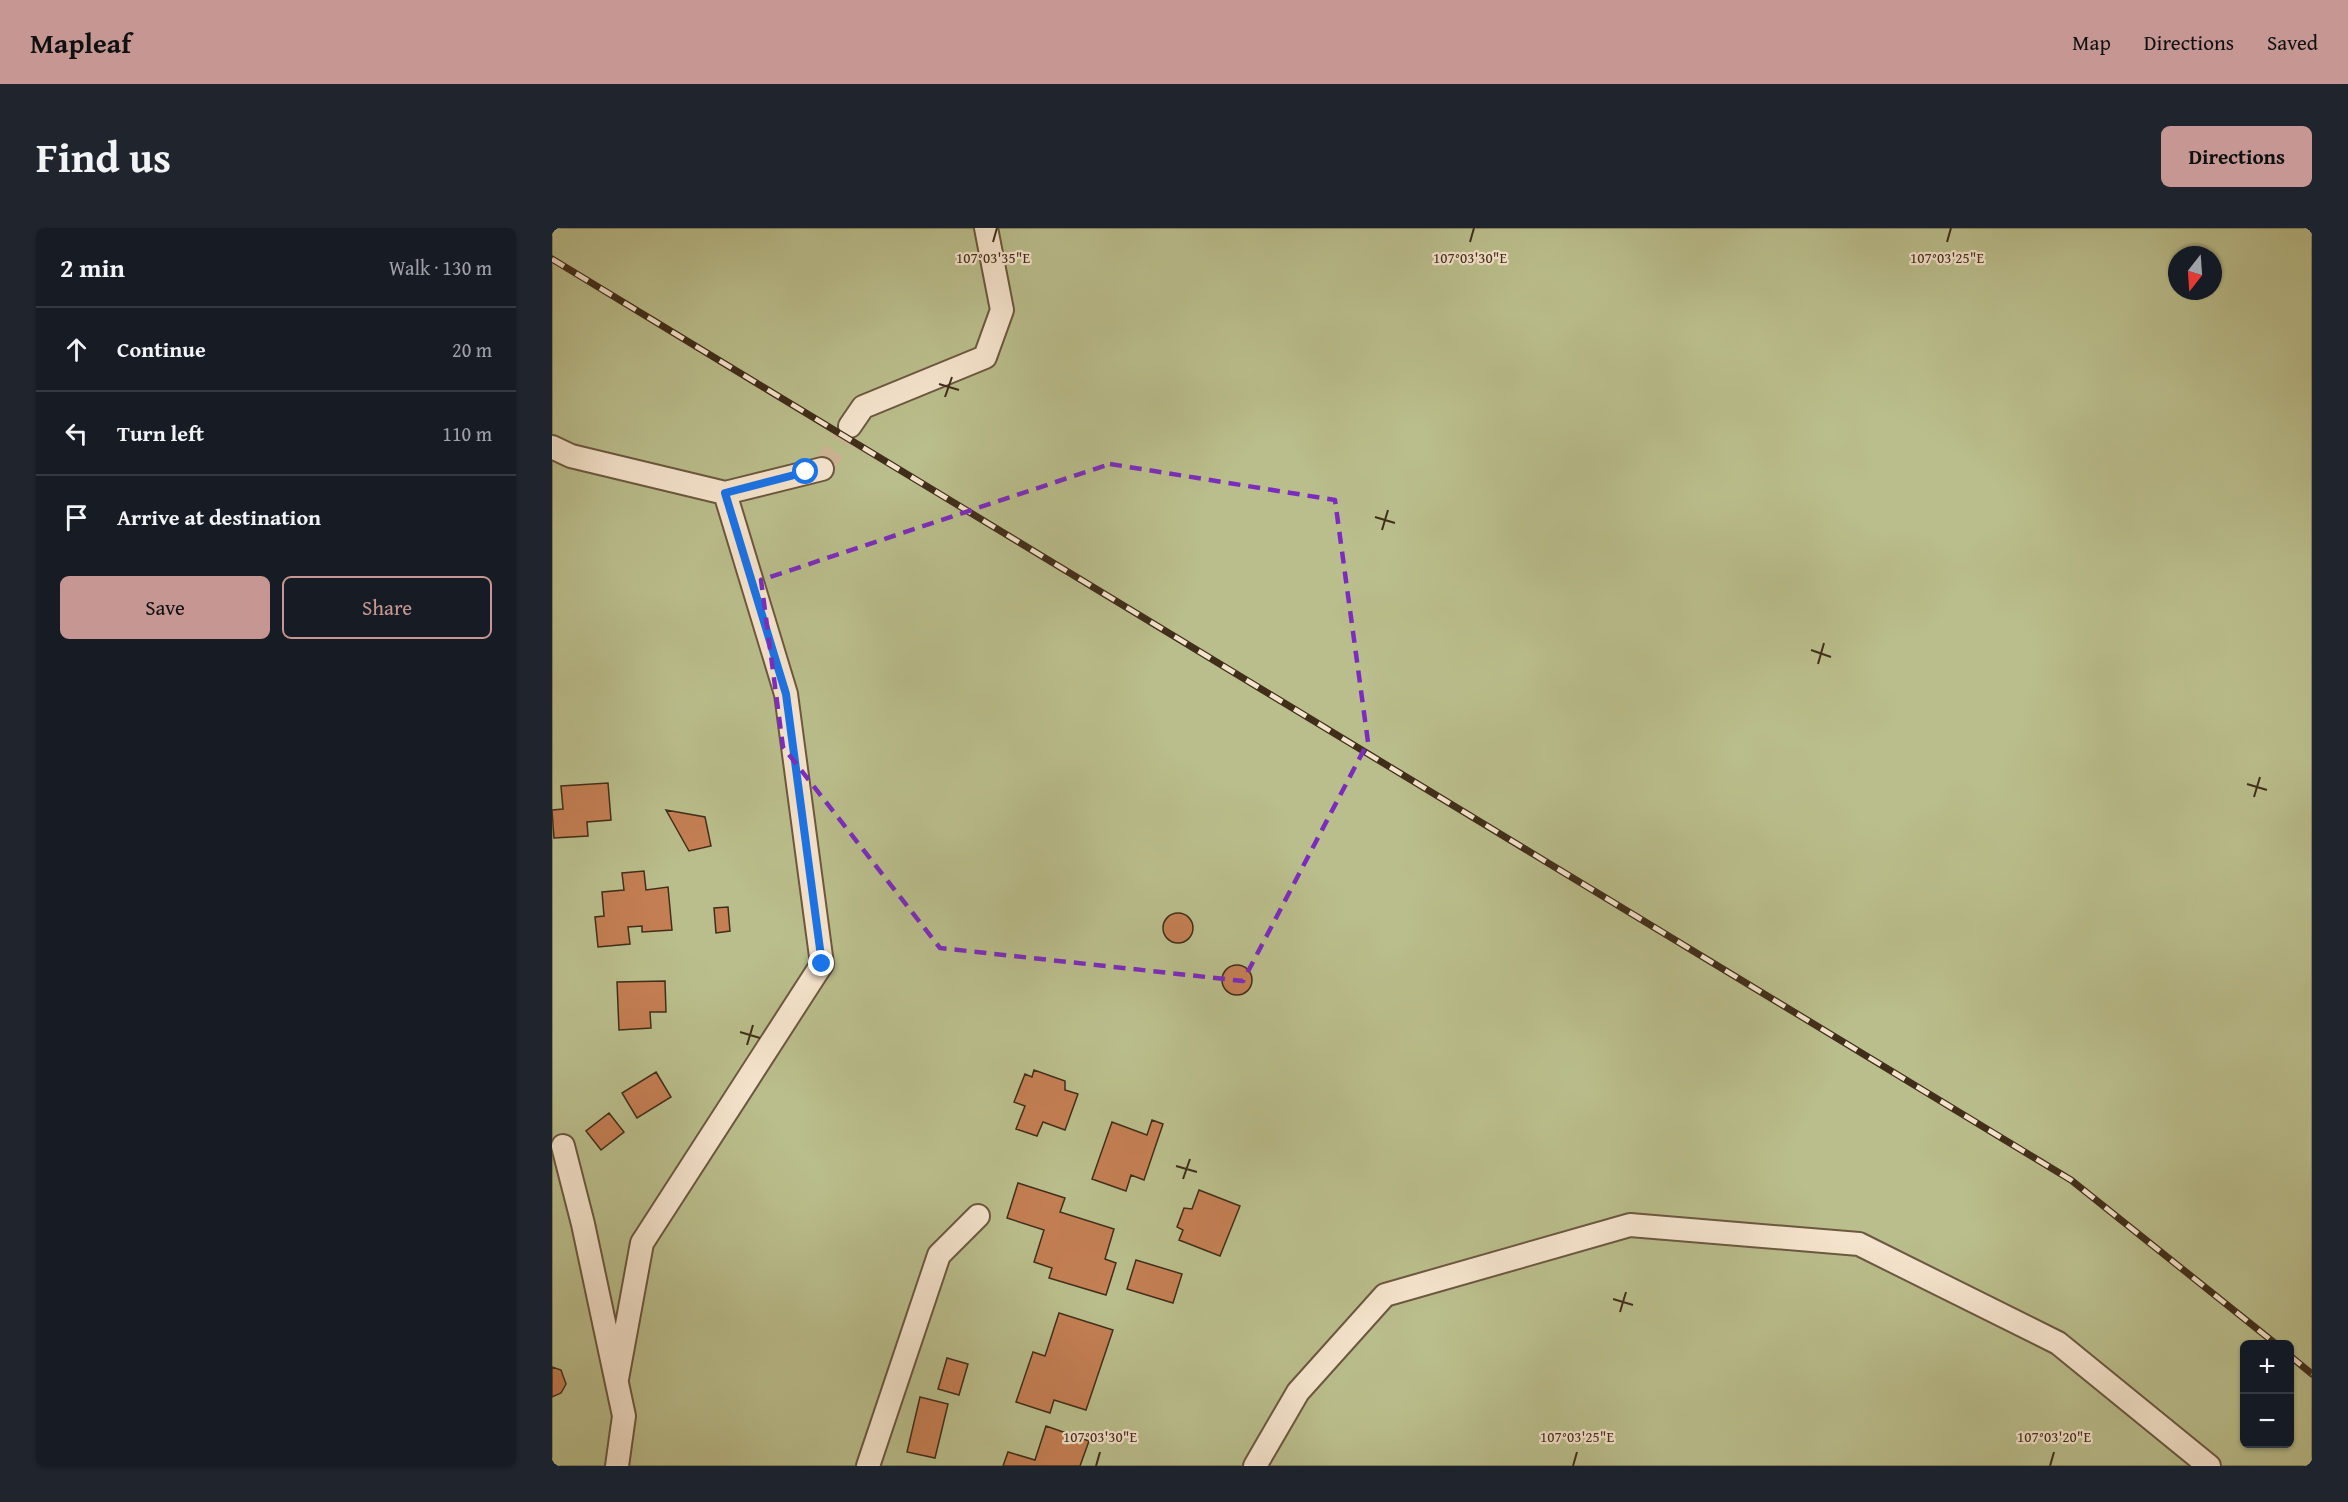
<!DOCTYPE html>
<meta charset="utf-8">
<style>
:root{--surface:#171b24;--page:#20242c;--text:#f1f3f6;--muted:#9ea1a6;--line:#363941;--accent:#c59692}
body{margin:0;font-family:"Gentium Book Plus",serif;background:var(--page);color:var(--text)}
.controls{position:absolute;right:18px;bottom:18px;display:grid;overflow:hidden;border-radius:9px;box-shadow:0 2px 4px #0004}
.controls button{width:54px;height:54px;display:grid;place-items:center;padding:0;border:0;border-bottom:2px solid var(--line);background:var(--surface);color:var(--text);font:30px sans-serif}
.compass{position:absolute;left:1616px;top:18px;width:54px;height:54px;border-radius:50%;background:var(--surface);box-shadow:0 2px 4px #0004;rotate:197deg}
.stop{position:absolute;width:18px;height:18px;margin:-14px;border:4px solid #1a73e8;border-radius:50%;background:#fff}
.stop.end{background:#1a73e8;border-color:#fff;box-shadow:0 2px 6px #0008}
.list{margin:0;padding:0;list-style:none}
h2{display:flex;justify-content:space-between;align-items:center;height:78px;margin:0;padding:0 24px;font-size:26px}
h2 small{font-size:20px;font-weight:400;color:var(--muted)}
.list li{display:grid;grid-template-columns:39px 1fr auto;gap:18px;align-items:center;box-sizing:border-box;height:84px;padding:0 24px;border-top:2px solid var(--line)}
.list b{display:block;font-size:22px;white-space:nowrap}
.list em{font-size:20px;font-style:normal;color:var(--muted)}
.actions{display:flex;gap:12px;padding:18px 24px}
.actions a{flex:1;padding:14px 0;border:2px solid var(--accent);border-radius:9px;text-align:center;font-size:21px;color:var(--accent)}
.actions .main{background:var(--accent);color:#111}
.icon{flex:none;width:33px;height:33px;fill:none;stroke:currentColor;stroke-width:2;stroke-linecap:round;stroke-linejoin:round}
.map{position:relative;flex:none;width:1760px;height:1238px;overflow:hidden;border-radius:9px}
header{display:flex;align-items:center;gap:36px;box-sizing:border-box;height:84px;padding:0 30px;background:var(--accent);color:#111}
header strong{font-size:28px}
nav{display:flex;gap:33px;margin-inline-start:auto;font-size:21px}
.intro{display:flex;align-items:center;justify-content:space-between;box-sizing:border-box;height:144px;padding:0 36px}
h1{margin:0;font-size:42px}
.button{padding:15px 27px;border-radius:9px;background:var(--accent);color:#111;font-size:21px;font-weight:700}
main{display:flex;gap:36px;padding:0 36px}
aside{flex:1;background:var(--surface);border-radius:9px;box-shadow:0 2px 4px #0004}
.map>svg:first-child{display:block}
.green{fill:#babe8c;stroke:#7e7653;stroke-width:1.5;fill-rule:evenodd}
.building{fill:#c47f54;stroke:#412e1a;stroke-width:1.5}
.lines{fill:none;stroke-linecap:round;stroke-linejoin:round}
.minor-tunnel{stroke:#ccb494;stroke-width:22;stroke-dasharray:22 11;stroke-linecap:butt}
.minor-casing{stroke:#6c5840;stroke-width:26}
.minor{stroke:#f5e4cd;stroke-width:22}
.rail-casing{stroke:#412e1a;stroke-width:7}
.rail{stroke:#f5e4cd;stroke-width:4.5;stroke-dasharray:14;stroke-linecap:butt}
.route{stroke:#1a73e8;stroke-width:8}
.marked{fill:none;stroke:#7b2cbf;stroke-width:4.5;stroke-dasharray:12 8;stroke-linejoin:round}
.ticks{fill:none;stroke:#412e1a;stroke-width:2}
.ticks-label{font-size:15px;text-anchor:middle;fill:#412e1a;stroke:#f5e4cd;stroke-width:4.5;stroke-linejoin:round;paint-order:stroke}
</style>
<header>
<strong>Mapleaf</strong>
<nav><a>Map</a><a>Directions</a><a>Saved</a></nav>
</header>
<div class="intro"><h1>Find us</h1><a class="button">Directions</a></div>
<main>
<aside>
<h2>2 min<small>Walk · 130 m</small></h2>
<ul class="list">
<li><svg class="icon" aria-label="ahead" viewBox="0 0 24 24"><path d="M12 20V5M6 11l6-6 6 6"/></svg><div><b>Continue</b></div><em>20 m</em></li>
<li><svg class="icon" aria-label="left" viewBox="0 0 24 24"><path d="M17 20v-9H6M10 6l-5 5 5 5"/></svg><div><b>Turn left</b></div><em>110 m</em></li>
<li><svg class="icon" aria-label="arrive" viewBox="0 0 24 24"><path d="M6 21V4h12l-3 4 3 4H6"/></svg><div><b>Arrive at destination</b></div></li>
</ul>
<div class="actions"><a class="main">Save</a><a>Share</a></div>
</aside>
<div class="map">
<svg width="1760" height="1238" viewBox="0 0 1760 1238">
<rect width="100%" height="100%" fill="#efd6b2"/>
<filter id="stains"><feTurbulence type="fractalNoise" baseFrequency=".00333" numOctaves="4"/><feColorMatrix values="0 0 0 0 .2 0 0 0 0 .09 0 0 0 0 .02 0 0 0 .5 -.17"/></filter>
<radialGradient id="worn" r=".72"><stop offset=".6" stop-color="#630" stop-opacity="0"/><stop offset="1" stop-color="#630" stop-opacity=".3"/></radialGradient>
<path class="green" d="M0,0H1760V1238H0ZM1625,27H1661V63H1625ZM1692,1116H1738V1216H1692Z"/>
<path class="building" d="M56,555L59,592L35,594L36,608L2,610L0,582L11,581L9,558Z
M114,582L153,589L159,618L137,623Z
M92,643L94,662L116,659L120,702L90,704V698L76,699L78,716L46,719L43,689L52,688L50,664L72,662L70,645Z
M176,679L178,703L164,705L162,680Z
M611 700a15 15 0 1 1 30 0a15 15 0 1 1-30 0Z
M670 752a15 15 0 1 1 30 0a15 15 0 1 1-30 0Z
M113,753L114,784H98L99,800L67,802L65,754Z
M482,842L513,853V862L526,866L513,902L491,894L485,908L464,901L473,878L462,874L473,846L480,849Z
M104,844L119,869L85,890L70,865Z
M57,885L72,904L49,922L34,903Z
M600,892L611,896L592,952L579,947L574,963L540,951L560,894L595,907Z
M466,955L513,970L508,984L562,1001L553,1031L564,1035L554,1067L497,1050L500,1040L482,1034L492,1002L455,990Z
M647,962L688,978L668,1028L627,1012L631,1002L625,999L632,980L640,981Z
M584,1032L630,1046L621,1075L575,1061Z
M507,1085L561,1102L534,1182L502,1172L498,1185L464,1174L481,1124L493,1128Z
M395,1130L416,1136L407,1167L386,1161Z
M0,1139L9,1142L14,1156L9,1165L0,1169Z
M368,1169L396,1176L383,1230L355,1224Z
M494,1198L537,1213L528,1238H451L456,1224L483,1232Z"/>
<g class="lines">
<path class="minor-tunnel" d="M270,241L298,198"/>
<g class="minor-casing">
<path id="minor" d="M298,198L311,179L433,129L450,82L434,0
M0,219L19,228L173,265L270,241
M11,918L31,996L72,1188L65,1238
M65,1151L90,1015L270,736L234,466L173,265
M316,1238L387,1027L426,988
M703,1238L746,1164L833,1067L1078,997L1307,1016L1506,1115L1657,1238"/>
</g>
<use href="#minor" class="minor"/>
<g class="rail-casing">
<path id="rail" d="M0,31L1519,952L1724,1116
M1738,1128L1760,1146"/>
</g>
<use href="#rail" class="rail"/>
</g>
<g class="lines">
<path class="route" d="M254,244L173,265L234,466L270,736"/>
</g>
<path class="marked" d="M558,236L783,272L816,514L691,753L388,720L231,519L209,352Z"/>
<path class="ticks" d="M441,14L445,0M918,14L922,0M1395,14L1399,0M387,156L407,162M393,169L400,149M823,289L843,295M830,302L836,282M1259,422L1279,429M1266,436L1272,415M1695,556L1715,562M1702,569L1708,549M188,804L208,810M195,817L201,797M624,938L645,944M631,951L638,931M1061,1071L1081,1077M1068,1084L1074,1064M544,1238L548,1224M1021,1238L1025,1224M1498,1238L1502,1224"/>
<g class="ticks-label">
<text x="441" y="35">107°03'35"E</text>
<text x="918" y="35">107°03'30"E</text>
<text x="1395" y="35">107°03'25"E</text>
<text x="548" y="1214">107°03'30"E</text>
<text x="1025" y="1214">107°03'25"E</text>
<text x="1502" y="1214">107°03'20"E</text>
</g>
<rect width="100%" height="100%" filter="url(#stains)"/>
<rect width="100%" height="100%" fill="url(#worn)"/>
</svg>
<div class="controls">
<button>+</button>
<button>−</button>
</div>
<svg class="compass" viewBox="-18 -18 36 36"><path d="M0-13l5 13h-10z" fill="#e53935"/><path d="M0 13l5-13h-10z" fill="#9ea1a6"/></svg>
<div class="stop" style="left:254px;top:244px"></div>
<div class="stop end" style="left:270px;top:736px"></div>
</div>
</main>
